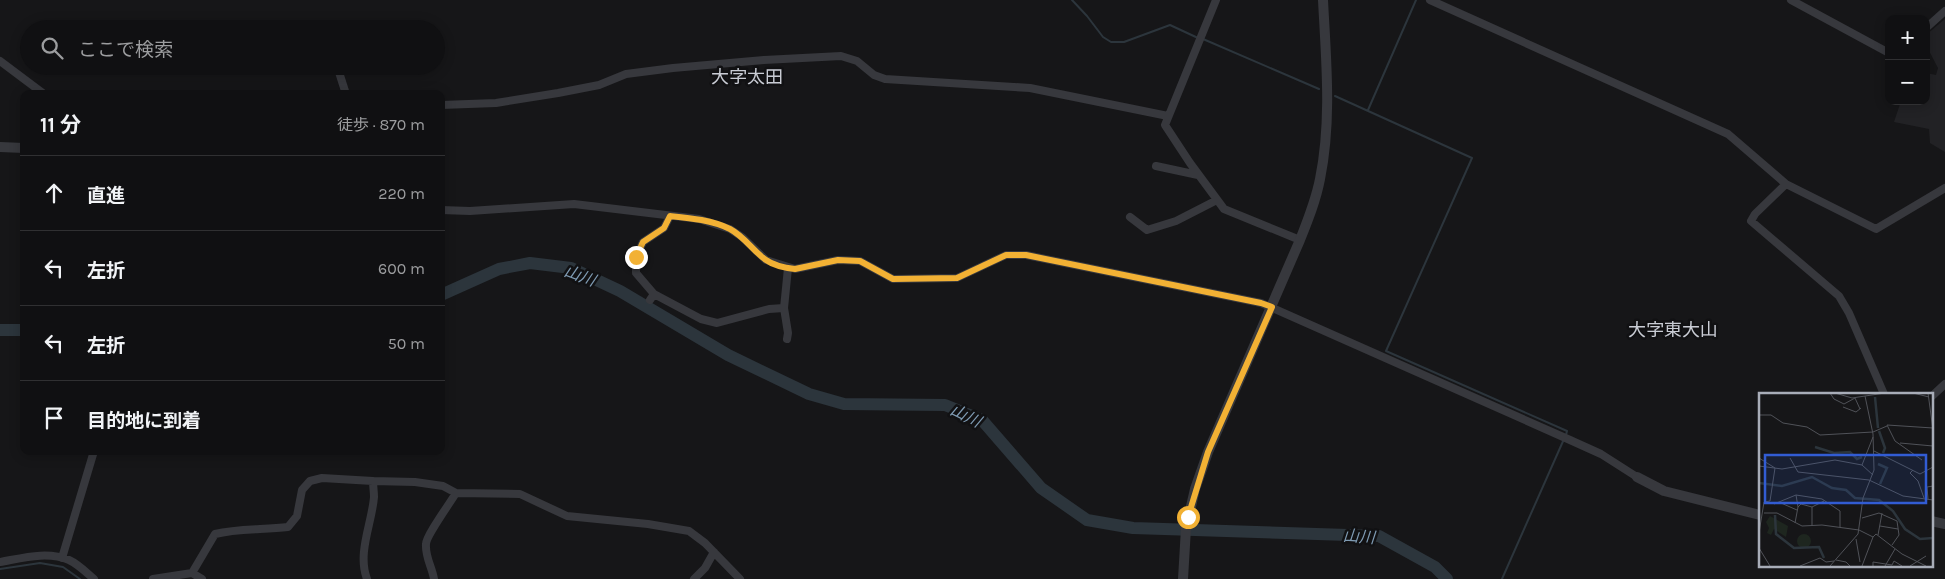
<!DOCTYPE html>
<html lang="ja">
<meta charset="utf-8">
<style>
:root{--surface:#101012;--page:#1e1e20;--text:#f1f3f6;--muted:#9c9d9f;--line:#303032}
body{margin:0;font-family:Karla,"Noto Sans JP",sans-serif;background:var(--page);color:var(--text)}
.controls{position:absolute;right:15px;top:15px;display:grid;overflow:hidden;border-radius:10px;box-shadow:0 2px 12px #0003}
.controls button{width:45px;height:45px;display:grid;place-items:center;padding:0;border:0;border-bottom:1px solid var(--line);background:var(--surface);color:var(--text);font:25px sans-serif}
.stop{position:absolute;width:15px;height:15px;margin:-11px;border:4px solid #f2b134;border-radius:50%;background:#fff}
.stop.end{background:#f2b134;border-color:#fff;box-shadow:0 1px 5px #0008}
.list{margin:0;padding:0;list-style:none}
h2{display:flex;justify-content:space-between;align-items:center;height:65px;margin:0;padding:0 20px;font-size:21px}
h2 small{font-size:16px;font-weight:400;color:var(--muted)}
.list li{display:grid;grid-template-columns:32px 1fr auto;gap:15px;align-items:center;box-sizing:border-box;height:75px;padding:0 20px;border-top:1px solid var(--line)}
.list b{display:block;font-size:19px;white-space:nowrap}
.list em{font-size:16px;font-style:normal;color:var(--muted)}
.icon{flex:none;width:28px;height:28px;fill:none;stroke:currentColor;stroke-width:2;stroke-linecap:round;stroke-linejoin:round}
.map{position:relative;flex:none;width:1945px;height:579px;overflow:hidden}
.search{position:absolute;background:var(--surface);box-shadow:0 2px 12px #0003;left:20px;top:20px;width:425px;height:55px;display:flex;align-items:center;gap:12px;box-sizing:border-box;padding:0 18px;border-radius:28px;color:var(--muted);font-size:19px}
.panel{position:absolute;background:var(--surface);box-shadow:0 2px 12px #0003;left:20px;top:90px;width:425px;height:365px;border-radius:10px}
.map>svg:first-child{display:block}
.built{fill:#222225}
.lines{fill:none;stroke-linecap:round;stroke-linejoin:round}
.stream{stroke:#2c353c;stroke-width:2}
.river{stroke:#2c353c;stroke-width:12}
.minor{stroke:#37383d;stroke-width:8}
.tertiary{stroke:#37383d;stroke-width:10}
.route{stroke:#f2b134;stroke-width:6}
.labels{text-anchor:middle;stroke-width:5;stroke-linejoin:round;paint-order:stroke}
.water-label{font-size:16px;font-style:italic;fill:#7f9bb3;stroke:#111113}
.quarter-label{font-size:18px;fill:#c9ccd4;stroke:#111113}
.inset-river{fill:none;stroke:#2c353c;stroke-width:2.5}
.inset-road{fill:none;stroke:#505258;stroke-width:1}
.view{fill:#325cd3;fill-opacity:0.15;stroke:#325cd3;stroke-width:2.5}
.inset-edge{fill:none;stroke:#a8adb8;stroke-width:2.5}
</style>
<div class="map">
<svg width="1945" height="579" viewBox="0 0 1945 579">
<rect width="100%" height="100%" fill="#161618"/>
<path class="built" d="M1945,19V152L1930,143L1929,129L1894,122L1901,101H1926V73L1936,75L1938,68L1926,45V35Z"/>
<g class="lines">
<path class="stream" d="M1072,0L1087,16L1103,37L1111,42H1124L1170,25L1198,38
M1203,39L1319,89
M1335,96L1472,158L1386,351L1567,431L1566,435
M1368,110L1416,0
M0,569L40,563L63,567L80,579
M1502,579L1564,439"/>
<path class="river" d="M441,295L499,269L530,263L571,268L620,291L728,355L809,394L844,404L945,405L982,420L1041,488L1087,520L1133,528L1379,536L1435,567L1447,579
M0,330H24"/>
<path class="minor" d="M1216,0L1165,125L1190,163L1224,209L1300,240
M1430,0L1728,134L1786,184L1876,229L1945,188
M1791,0L1889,53
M1926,28L1945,11
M0,61L44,94
M337,66L346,94
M441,105L496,103L558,93L599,85L626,74L673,68L764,60L841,56L857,61L874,75L885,79L1030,88L1168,116
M1156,166L1198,175
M1786,184L1755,214L1751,221L1839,296L1849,313L1884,394
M441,210L470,211L574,204L699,219L730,229L742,237L766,260L795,269L838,260L860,261L893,279L957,278L1006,255H1026L1261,303L1570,440L1601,454L1637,477
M1130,217L1147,230L1176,221L1217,200
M654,294L701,319L717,323L769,309L784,308
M650,300L654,294L636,273V257L643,242L664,228L670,216
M787,339L788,333L784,308L788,268
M1931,397L1945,384
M373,481L415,482L443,486L456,493L520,494L567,516L648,524L689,531L705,543L740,579
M62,558L94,451
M0,562C23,558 47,551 69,560C78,564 87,573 94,579
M192,573L215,534C239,528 264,530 288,527L297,516L302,490L310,481L322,478L373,481C373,486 374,491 374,497C372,523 357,553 367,579
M153,579L192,573L202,579
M434,579C432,567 425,557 426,544C426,536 450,503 456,493
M694,579L705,568L714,552"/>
<path class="tertiary" d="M0,147L24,148
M1637,477L1664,491L1760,515
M1931,521L1945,524
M1183,579L1186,528L1195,489L1208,452L1300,240C1308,220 1316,200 1320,179C1332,120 1326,59 1323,0"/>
</g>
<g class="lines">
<path class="route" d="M636,257L643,242L664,228L670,216C690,218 712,220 730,229C745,237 753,251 766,260C773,265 786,268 795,269L838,260L860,261L893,279L957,278L1006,255H1026L1261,303L1272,307L1208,452L1188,517"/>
</g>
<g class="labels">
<g class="water-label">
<text transform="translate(580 275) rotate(20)" y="6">山川</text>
<text transform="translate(966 415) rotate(26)" y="6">山川</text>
<text transform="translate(1359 536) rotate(4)" y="6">山川</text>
</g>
<g class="quarter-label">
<text x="747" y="83">大字太田</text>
<text x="1673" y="336">大字東大山</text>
</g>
</g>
<g transform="translate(1759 393)">
<rect width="174" height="174" fill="#161618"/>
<path d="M11,123L29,133L27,144L15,136L12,142L8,140L10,135L7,129ZM38 148a7 7 0 1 1 14 0a7 7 0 1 1-14 0Z" fill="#1e261f"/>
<path class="inset-river" d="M116,4L119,35M120,38L126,55L124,60M56,54L75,60L91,59L98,66L103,64M119,71L128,75L121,91M0,90L23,93L53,84L73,95L87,97L96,105L120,107L134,118L146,136L161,146L174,145M16,122L17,141L35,155L60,154L65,165"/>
<path class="inset-road" d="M71,0L75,6L85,11L96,5L101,16M76,0L93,5L126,0M154,0L170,4M169,0L174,37M84,14L97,19L102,15M0,22H12L24,30L48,34L61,42L114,39L128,33M141,50L174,53M115,58L161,81L174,74M0,65L16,75L11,108M31,65L39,79L110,87L144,103L174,107M163,67L136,48L128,32L174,35M103,72L114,44M0,73L23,76L76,67L103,72L114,82M154,77L151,80L159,88L165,105M37,102L63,106L81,118V134M169,106L168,94L174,93M22,110L38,117M15,111L37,102L39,114L36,130M39,114L42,111L53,114M5,120H18L43,133L63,132L100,137L114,144L117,141L143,161L167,173M103,125L120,120L138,128L140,142L133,152M53,133V114L65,108M121,133L139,136M0,140L5,109L11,108M119,142L123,120M97,146L101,169M0,155L11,173M77,167L87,169L91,173M41,173L61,165L67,169L75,168M71,173L99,141L104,105L115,77L114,41L106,3M103,173L114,144M114,173V169L133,172L135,168L143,173M126,173L136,156M151,173L167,163"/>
<path class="view" d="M6,62H167V110H6Z"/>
<rect width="174" height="174" class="inset-edge"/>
</g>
</svg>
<div class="controls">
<button>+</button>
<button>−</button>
</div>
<div class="stop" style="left:1188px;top:517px"></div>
<div class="stop end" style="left:636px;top:257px"></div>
<div class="search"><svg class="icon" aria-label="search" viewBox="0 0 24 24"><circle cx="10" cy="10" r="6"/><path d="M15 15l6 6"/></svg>ここで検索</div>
<section class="panel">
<h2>11 分<small>徒歩 · 870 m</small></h2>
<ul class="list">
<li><svg class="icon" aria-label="ahead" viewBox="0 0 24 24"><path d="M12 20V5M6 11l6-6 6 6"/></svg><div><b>直進</b></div><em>220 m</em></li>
<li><svg class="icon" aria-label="left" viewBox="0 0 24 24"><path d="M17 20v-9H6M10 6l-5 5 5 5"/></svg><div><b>左折</b></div><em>600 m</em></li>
<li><svg class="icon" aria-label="left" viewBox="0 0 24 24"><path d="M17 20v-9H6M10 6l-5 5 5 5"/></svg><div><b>左折</b></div><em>50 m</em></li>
<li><svg class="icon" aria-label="arrive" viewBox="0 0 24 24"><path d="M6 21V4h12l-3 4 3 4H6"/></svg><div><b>目的地に到着</b></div></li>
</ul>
</section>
</div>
